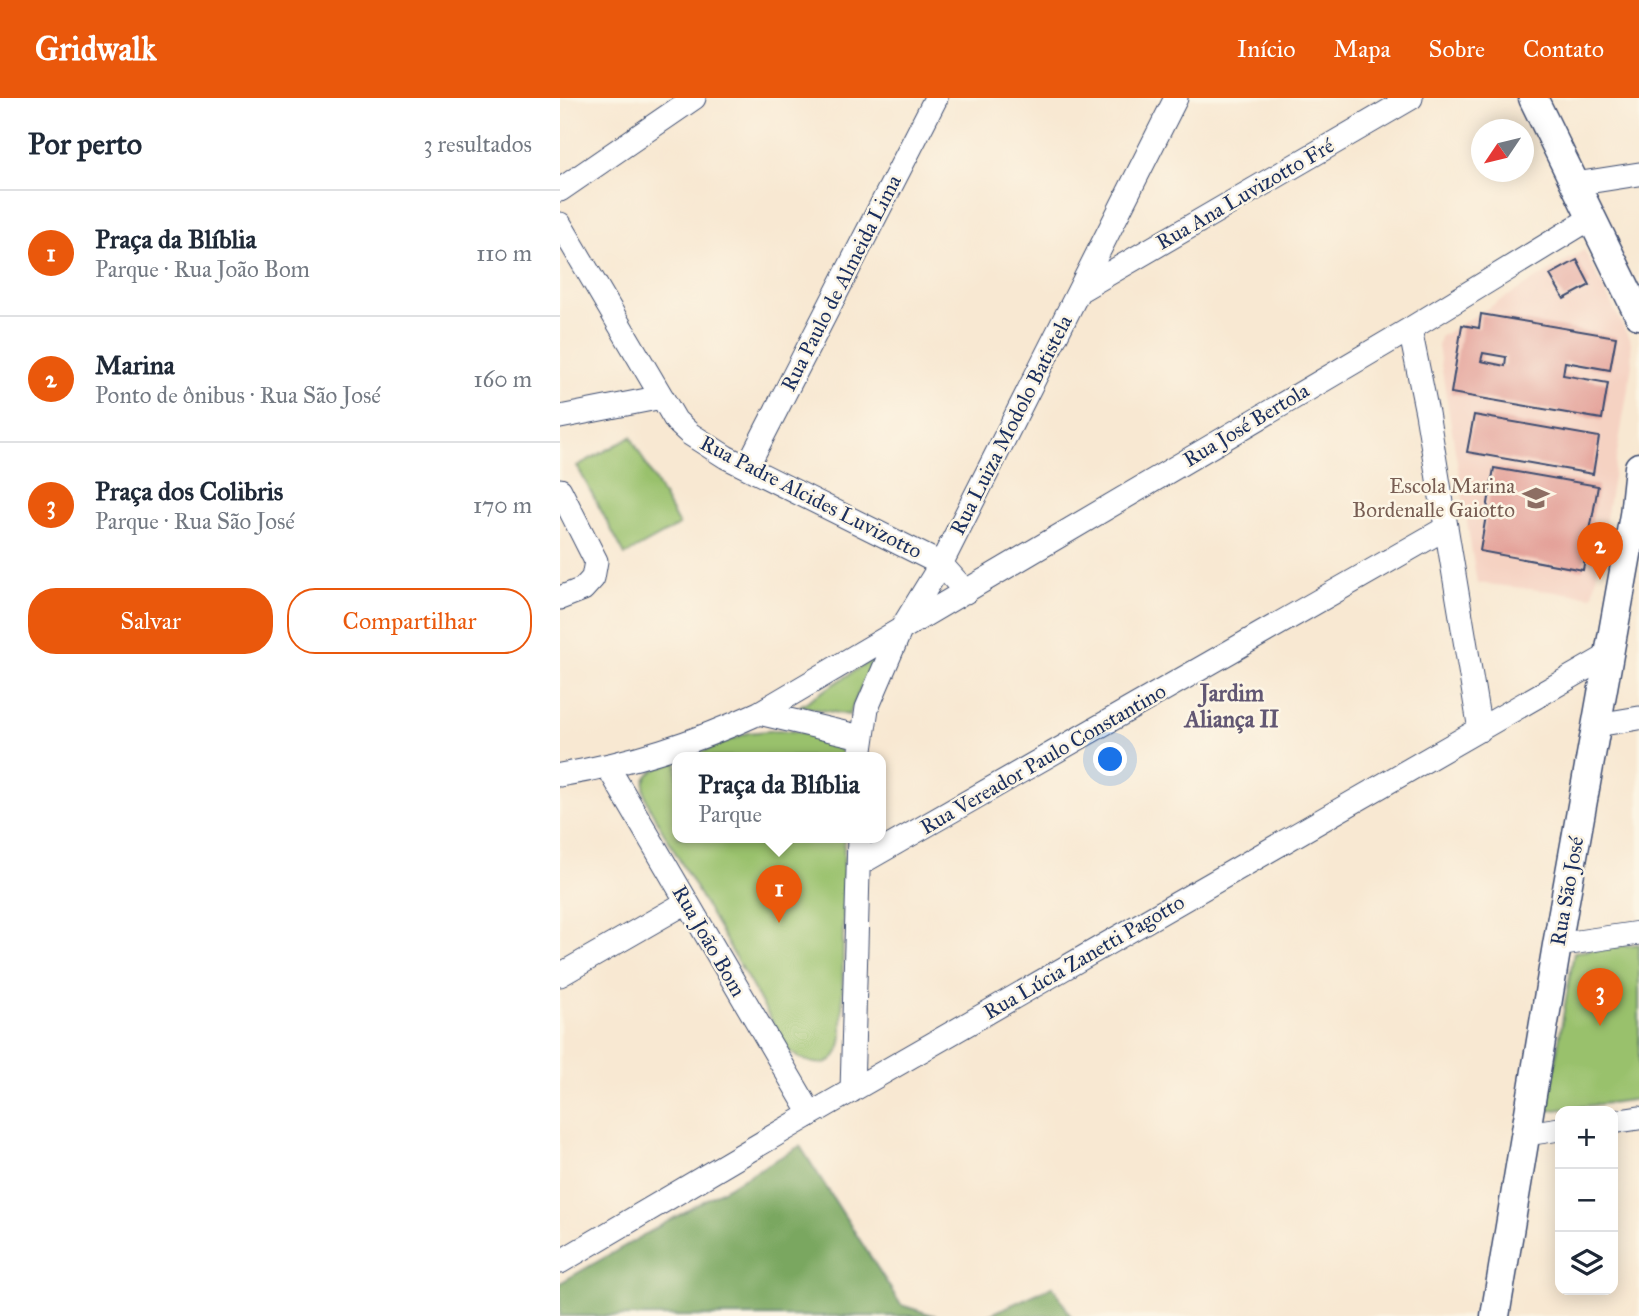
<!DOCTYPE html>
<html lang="pt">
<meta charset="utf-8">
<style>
:root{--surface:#fff;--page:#f2f2f3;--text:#1f2937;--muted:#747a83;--line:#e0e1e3;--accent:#ea580c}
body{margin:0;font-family:"IM FELL Great Primer",serif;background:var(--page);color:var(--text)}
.controls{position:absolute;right:21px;bottom:21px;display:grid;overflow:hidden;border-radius:14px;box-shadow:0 4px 18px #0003}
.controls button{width:63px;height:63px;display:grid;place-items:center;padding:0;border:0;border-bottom:2px solid var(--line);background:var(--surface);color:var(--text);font:35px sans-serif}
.compass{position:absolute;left:911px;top:21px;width:63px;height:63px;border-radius:50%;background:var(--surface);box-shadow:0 4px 18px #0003;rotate:235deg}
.you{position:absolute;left:551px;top:662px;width:24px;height:24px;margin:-18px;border:5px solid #fff;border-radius:50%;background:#1a73e8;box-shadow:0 0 0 10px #1a73e833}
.badge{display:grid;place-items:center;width:46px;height:46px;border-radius:50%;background:var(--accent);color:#fff;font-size:23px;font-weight:700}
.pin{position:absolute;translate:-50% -58px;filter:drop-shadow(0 2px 4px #0008)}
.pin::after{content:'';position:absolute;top:37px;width:24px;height:21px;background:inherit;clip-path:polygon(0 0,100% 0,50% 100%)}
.popup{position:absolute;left:112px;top:654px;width:214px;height:91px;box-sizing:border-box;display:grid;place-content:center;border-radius:14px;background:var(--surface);filter:drop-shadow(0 2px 5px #0005);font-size:23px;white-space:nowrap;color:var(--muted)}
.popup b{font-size:26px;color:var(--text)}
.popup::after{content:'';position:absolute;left:50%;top:100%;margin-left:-14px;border:14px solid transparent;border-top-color:var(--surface)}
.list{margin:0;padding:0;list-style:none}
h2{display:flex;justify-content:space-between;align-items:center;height:91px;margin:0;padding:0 28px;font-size:30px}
h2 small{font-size:23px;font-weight:400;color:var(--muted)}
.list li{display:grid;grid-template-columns:46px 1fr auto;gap:21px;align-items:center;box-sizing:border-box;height:126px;padding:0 28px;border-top:2px solid var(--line)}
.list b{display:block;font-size:26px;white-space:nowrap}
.list p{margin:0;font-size:23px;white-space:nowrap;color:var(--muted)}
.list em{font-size:23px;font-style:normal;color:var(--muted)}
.actions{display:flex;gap:14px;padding:21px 28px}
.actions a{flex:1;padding:16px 0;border:2px solid var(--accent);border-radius:28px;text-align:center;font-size:24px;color:var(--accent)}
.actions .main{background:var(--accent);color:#fff}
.icon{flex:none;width:38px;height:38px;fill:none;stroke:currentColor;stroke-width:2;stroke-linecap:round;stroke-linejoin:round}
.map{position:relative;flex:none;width:1079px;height:1218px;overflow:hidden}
header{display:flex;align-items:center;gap:42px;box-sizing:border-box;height:98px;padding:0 35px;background:var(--accent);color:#fff}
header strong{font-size:33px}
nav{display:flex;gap:38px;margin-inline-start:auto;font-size:24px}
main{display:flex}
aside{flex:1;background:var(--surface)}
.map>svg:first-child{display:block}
.built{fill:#f5d2c2}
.green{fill:#99c16c;stroke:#5a7865;stroke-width:2}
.forest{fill:#7aa760;stroke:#4a6b5f;stroke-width:2}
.building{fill:#e4a29a;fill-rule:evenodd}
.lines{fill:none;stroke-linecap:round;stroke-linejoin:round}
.minor-casing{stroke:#3c4b6f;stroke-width:25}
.tertiary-casing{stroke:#3c4b6f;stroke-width:31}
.minor{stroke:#fff;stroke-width:23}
.tertiary{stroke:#fff;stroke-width:28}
.labels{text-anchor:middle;stroke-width:5;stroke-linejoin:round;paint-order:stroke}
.street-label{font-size:21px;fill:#1b2f5e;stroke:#fcf5e5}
.education-label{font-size:21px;fill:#785e54;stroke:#fcf5e5;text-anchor:end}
.neighbourhood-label{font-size:23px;font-weight:bold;fill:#615773;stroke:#fcf5e5}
</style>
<header>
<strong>Gridwalk</strong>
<nav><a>Início</a><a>Mapa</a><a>Sobre</a><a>Contato</a></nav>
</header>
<main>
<aside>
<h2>Por perto<small>3 resultados</small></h2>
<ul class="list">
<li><span class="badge">1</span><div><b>Praça da Blíblia</b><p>Parque · Rua João Bom</p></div><em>110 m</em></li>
<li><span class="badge">2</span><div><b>Marina</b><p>Ponto de ônibus · Rua São José</p></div><em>160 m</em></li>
<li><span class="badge">3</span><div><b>Praça dos Colibris</b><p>Parque · Rua São José</p></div><em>170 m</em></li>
</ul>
<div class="actions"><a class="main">Salvar</a><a>Compartilhar</a></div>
</aside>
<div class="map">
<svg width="1079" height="1218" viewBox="0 0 1079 1218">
<rect width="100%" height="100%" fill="#fcf5e5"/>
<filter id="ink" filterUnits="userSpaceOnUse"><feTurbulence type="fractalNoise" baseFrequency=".0143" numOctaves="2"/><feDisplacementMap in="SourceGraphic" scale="14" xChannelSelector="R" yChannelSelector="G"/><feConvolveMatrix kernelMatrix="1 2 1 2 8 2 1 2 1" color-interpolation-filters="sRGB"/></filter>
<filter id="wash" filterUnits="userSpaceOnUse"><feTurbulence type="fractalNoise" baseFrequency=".00686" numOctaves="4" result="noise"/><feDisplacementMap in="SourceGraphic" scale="28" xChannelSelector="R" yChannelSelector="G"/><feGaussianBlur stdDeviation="1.57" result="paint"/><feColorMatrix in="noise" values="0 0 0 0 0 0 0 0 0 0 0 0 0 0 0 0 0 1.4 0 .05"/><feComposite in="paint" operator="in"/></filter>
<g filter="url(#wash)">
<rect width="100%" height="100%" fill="#f8e8d2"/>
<path class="built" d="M1024,152L1071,244L1072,267L1033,498L917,485L878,248L880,239Z"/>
<path class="green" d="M71,339L119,427L65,457L17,368Z
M313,561L289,617L240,608Z
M218,632C243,634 272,634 285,659H130L187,635Z
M117,663L118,739H284L282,938C278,974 253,970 229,953L91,712C75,679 87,673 117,663Z
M1079,846V1001L987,1013L1014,854Z"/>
<path class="forest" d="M240,1048L341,1207L376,1218H0V1185Z
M493,1188L511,1218H427Z"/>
<g id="blocks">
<path class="building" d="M1017,162L1030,187L1004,201L990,177Z
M921,216L1056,239L1050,272L1005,264L1003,277L1048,285L1042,321L891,295L902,227L919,230ZM923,255L946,259L945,268L921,263Z
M914,317L1039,339L1033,376L907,354Z
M934,370L1038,388L1023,472L920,453Z"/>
</g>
</g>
<g filter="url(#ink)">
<use href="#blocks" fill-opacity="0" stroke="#3c4b6f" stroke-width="2"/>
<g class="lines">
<g class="minor-casing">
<path id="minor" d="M1015,86L1079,76
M0,92L134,0
M0,126L116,323L130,336L166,359L381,466L406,494
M519,193L851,0
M850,231L867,315L920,632
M0,319L102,299
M187,369L376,0
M0,392L36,463L33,480L23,491L0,500
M199,615L301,639
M1037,627L1079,620
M300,659L307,610L340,533L381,466L616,0
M48,669L251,1016
M0,677C72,665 133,645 199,615L850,231L1031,120
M299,766L886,430
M997,847L1079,835
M0,877L127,804
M292,993L299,739
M1053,1024L1079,1020
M966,1036L1000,1031
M0,1164L251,1016L1049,557"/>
</g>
<g class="tertiary-casing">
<path id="tertiary" d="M973,0L1079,217
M935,1218L997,847L1074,417L1079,369"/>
</g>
<use href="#minor" class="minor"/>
<use href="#tertiary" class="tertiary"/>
</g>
</g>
<defs>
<g id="school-bare" transform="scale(2.1)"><path d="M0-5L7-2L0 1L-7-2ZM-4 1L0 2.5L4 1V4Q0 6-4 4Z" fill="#8d6e63" stroke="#fcf5e5" stroke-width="2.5" paint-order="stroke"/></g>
</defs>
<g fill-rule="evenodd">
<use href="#school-bare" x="976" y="400"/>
</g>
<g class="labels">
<g class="street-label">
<text transform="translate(685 96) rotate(-30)" y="7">Rua Ana Luvizotto Fré</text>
<text transform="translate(281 185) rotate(-63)" y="7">Rua Paulo de Almeida Lima</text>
<text transform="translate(451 327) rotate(-63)" y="7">Rua Luiza Modolo Batistela</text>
<text transform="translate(686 327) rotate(-31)" y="7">Rua José Bertola</text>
<text transform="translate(251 399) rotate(27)" y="7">Rua Padre Alcides Luvizotto</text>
<text transform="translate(483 661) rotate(-30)" y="7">Rua Vereador Paulo Constantino</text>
<text transform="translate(1007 793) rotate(-80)" y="7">Rua São José</text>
<text transform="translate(149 843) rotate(60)" y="7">Rua João Bom</text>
<text transform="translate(524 859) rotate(-30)" y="7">Rua Lúcia Zanetti Pagotto</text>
</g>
<g class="education-label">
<text x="955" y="395">Escola Marina<tspan x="955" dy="24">Bordenalle Gaiotto</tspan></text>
</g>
<g class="neighbourhood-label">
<text x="672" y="603">Jardim<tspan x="672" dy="26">Aliança II</tspan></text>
</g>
</g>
</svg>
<div class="controls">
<button>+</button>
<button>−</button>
<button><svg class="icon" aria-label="layers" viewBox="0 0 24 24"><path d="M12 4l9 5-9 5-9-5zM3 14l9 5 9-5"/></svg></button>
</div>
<svg class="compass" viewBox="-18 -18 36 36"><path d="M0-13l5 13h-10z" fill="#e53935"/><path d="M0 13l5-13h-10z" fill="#747a83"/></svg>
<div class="you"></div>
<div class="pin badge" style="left:219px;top:825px">1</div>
<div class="popup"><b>Praça da Blíblia</b>Parque</div>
<div class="pin badge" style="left:1040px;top:482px">2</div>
<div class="pin badge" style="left:1040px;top:928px">3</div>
</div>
</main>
